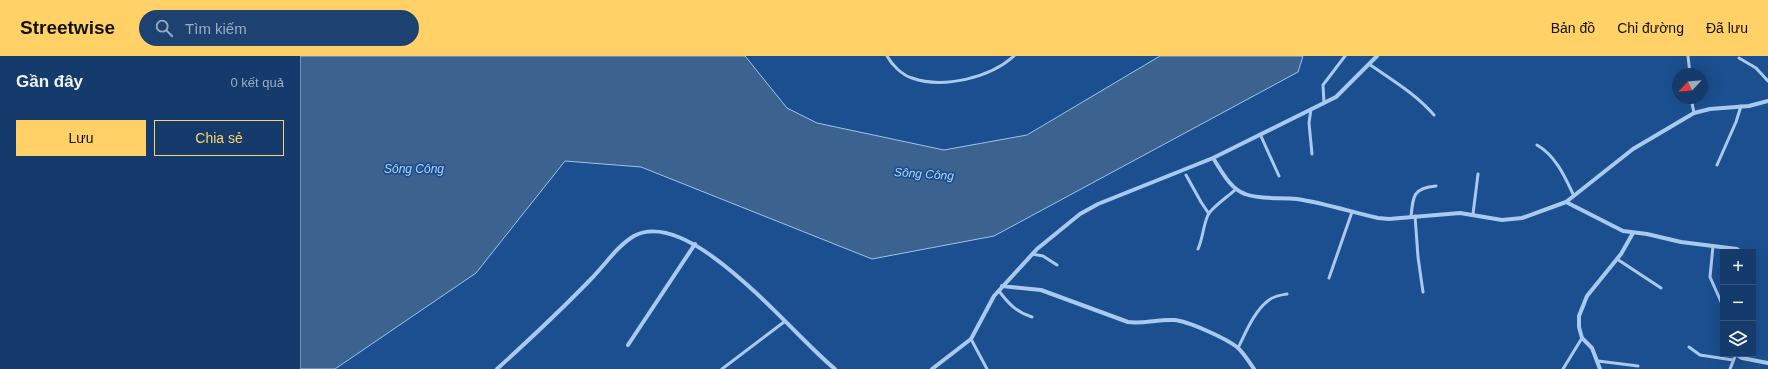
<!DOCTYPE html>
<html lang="vi">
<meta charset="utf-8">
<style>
:root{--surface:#143b6b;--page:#1d4271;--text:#f1f3f6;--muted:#9dadc1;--line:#33557e;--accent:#ffd166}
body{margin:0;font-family:Arial,sans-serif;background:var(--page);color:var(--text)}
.controls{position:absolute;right:12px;bottom:12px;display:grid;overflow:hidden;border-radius:0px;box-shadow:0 4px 16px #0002}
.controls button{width:36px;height:36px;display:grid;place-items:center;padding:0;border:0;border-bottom:1px solid var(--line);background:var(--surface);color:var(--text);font:20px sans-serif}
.compass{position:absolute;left:1372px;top:12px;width:36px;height:36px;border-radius:50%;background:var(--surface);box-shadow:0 4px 16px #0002;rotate:244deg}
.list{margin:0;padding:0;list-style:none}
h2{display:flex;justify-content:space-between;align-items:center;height:52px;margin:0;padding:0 16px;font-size:17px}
h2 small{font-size:13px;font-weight:400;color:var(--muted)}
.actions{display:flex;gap:8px;padding:12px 16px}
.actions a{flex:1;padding:9px 0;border:1px solid var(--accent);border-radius:0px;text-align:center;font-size:14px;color:var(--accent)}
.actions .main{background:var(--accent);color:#111}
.icon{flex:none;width:22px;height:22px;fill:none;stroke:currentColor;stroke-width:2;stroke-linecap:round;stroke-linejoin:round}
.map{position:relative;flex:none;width:1468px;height:313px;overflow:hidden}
header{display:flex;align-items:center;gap:24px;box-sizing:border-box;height:56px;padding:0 20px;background:var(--accent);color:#111}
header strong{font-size:19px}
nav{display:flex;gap:22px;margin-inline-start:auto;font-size:14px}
.search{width:280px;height:36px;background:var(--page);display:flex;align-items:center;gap:10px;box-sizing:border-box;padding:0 14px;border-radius:22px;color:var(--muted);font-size:15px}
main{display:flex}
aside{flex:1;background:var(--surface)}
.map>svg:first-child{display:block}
.water{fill:#3c6290;stroke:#9cc4f0}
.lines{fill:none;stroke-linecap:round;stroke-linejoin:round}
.service{stroke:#a9c9ee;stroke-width:3}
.minor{stroke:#a9c9ee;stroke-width:4}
.labels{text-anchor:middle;stroke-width:3.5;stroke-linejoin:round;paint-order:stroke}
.water-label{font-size:12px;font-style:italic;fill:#b5d3f5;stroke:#1b4f8f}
</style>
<header>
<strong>Streetwise</strong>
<div class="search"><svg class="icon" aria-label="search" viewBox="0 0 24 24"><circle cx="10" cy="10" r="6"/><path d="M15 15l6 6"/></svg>Tìm kiếm</div>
<nav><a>Bản đồ</a><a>Chỉ đường</a><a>Đã lưu</a></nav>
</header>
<main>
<aside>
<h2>Gần đây<small>0 kết quả</small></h2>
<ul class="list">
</ul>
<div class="actions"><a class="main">Lưu</a><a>Chia sẻ</a></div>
</aside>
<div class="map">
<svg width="1468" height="313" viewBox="0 0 1468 313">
<rect width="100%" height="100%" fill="#1b4f8f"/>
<path class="water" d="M0,0H445L487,52L517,67L644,94L727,79L860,0H1003L998,16L694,180L572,203L341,111L265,105L176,217L35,313H0Z"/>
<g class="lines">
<path class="service" d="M587,0C592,9 602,19 612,22C643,33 690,22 714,0
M1388,0L1390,18
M1439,2L1456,12L1468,25
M1069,8C1092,24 1116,38 1134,59
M1391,42L1394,57
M1024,47L1023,29L1045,0
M1011,53L1009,67L1012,98
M960,78L979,120
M1237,89C1256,100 1265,121 1274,140
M1417,109L1436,66L1441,50
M886,119L901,146L909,158
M1173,158L1178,118
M1115,160L1118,201L1123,236
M1111,161C1113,140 1113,132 1136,130
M1413,190L1410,221L1422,248
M898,193C903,182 903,170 908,159C912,151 929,140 936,133
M732,198L743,200L757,209
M1317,203L1361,232
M1029,222L1052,156
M699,235C708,247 716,256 732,261
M671,283L687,313
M1389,291L1400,299L1433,304
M938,292C946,276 954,255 969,244C974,240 981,239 987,238
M1298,305L1338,310
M422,313L484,266
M1263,313L1282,282
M1430,313L1436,298"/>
<path class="minor" d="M913,102C921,114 930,133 945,138C960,144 980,141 997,143C1024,147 1051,156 1078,162L1089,163L1160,157L1202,164L1222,162L1266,146L1333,93L1394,57L1410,53L1449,50L1468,45
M1266,146L1323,175L1347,178L1381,186L1437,193L1441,196
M702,230L741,234L828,266C844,268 858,263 874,264C888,265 925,282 937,291C944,297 949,306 954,313
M328,289L395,188
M1436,298L1442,302L1468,307
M197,313C229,284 261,254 291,223C305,209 317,190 334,180C391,149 494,281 535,313
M632,313L671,283L694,240L737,193L780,158L798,148L913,102L1036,41L1077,0
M1300,313L1292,292L1282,282L1279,271V260L1287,240L1321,198L1333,177"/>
</g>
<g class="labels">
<g class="water-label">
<text x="114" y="117">Sông Công</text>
<text transform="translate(624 118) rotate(4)" y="4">Sông Công</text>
</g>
</g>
</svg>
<div class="controls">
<button>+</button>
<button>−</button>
<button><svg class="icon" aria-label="layers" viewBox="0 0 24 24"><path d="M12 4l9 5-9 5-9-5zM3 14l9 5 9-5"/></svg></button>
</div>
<svg class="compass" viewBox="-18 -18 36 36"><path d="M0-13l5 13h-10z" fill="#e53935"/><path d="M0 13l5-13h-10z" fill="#9dadc1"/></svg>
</div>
</main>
